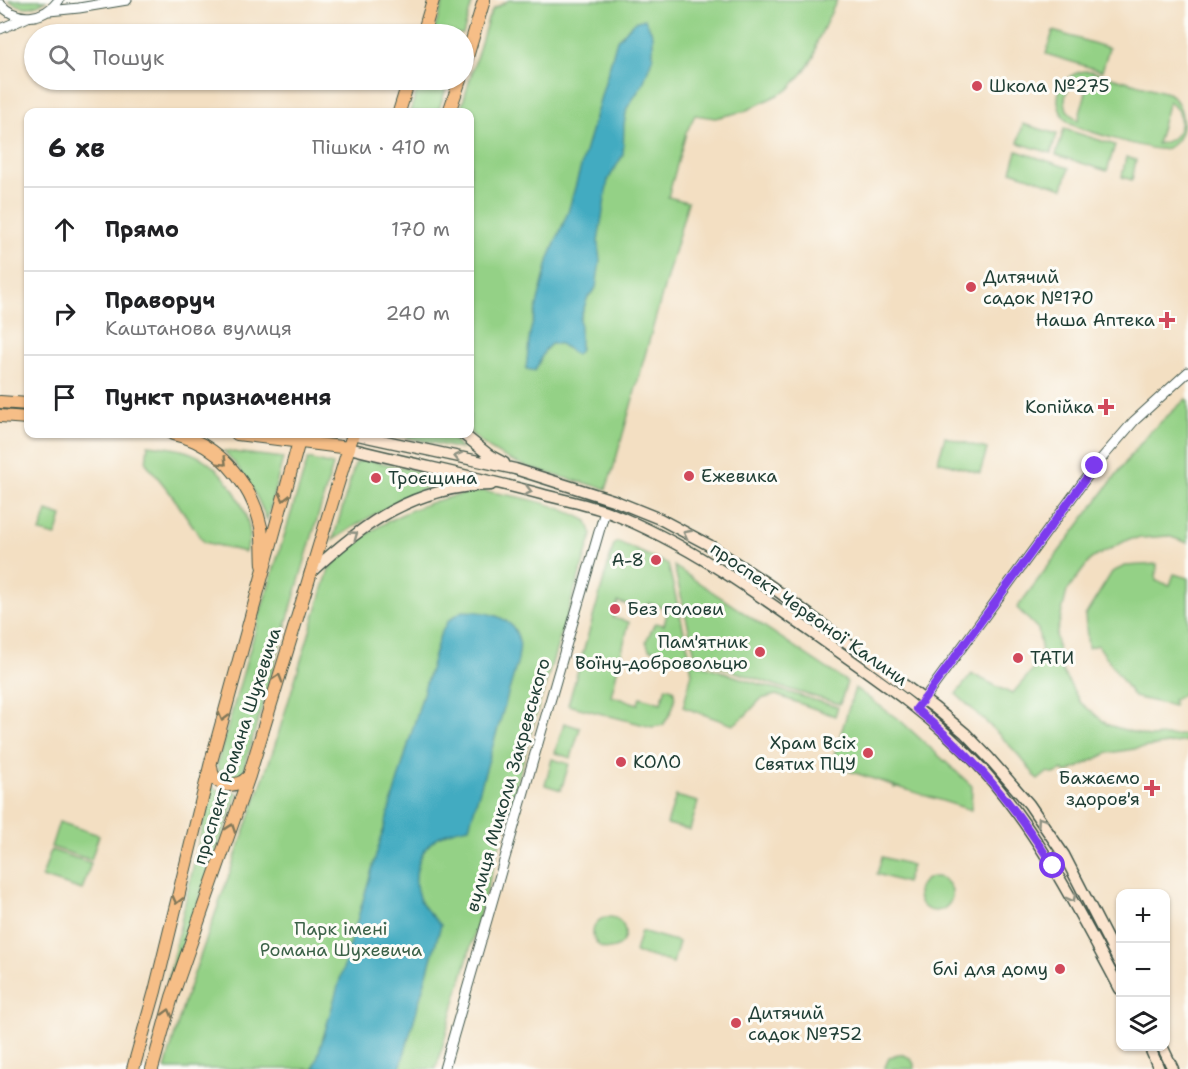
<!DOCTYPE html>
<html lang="uk">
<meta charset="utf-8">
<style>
:root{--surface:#fff;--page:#f6f6f6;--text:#202124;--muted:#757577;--line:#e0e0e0}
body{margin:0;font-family:"Shantell Sans",sans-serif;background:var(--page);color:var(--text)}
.controls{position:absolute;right:18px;bottom:18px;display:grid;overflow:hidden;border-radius:12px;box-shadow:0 2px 4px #0004}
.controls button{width:54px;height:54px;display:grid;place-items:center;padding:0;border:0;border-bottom:2px solid var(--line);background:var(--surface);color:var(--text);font:30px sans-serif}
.stop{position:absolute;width:18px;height:18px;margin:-14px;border:4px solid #7c3aed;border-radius:50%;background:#fff}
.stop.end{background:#7c3aed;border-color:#fff;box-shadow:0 2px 6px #0008}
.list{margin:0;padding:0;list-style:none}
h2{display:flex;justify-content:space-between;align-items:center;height:78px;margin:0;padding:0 24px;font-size:26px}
h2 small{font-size:20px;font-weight:400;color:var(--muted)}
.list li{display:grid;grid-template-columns:39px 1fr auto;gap:18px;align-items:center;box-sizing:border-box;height:84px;padding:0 24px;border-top:2px solid var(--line)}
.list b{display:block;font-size:22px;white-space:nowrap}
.list p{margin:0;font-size:20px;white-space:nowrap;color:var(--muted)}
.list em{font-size:20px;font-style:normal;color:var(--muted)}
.icon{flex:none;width:33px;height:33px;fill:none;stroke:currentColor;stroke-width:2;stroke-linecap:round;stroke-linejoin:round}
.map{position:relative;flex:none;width:1188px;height:1069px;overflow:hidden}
.search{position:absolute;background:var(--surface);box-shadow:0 2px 4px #0004;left:24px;top:24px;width:450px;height:66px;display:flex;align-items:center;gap:15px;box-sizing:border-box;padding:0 21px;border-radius:33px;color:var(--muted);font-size:22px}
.panel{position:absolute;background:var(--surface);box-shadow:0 2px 4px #0004;left:24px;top:108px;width:450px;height:330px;border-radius:12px}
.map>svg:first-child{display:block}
.green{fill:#94d186;stroke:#5a875d;stroke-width:1.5;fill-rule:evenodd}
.water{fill:#42abc1;stroke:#30747a;stroke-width:1.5}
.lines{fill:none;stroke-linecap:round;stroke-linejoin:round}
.tertiary-casing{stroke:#3f5549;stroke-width:11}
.secondary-casing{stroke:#3f5549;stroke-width:13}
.primary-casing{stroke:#3f5549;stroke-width:14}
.tertiary{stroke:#fff;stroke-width:9}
.secondary{stroke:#fbe5cf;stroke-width:10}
.primary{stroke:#f6be87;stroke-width:12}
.oneway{stroke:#8d9182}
.oneway2{stroke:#807759}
.route{stroke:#7c3aed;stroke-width:8}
.poi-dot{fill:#d1495b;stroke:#fdfcf7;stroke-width:2}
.labels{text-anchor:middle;stroke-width:6;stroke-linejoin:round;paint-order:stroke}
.poi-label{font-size:18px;fill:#1f3d34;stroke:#fdfcf7;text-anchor:start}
.street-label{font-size:18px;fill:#1f3d34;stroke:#fdfcf7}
.park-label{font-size:18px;fill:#3c6248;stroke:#fdfcf7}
</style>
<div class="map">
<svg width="1188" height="1069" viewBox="0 0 1188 1069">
<rect width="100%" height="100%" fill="#fdfcf7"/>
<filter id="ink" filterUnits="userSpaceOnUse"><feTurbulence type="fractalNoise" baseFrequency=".0167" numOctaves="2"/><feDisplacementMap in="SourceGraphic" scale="12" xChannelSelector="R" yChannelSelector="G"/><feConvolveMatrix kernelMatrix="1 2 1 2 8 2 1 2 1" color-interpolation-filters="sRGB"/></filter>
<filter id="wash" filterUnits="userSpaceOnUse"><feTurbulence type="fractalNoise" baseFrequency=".008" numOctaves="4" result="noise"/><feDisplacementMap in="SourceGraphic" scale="24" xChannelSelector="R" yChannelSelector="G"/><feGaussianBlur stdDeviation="1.35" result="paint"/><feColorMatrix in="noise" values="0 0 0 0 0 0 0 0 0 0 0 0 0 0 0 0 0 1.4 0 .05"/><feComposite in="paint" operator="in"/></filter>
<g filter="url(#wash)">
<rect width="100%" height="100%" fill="#f3dfc2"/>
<path class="green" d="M8,0H46C33,10 21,9 8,0Z
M444,0H473L463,34H433Z
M509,0H837L817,42L814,57L803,73L788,90L745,111L715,118L695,115L686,133L668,197L688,202L614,466L606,489C559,475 504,468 470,432V112H460L488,19L493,9Z
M1053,31L1109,48L1102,71L1046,54Z
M1090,71L1168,93C1188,105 1188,143 1164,149C1152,151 1081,130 1069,123C1047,103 1060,70 1090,71ZM1090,78L1078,121L1067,110C1061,93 1071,78 1090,78ZM1169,101L1179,112C1184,129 1175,142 1157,144Z
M420,80H449L438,112H410Z
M1023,124L1057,134L1051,153L1018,143Z
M1064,129L1115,145L1107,171L1056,155Z
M1017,151L1069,168L1063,188L1011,171Z
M1126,157L1136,160L1132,180L1122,177Z
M1186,399L1188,401V543L1168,536L1129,539L1091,559L1067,591L1056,636L1060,667L1080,702L1108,725L1149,737L1182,735L1188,733L1187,741L1108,753L1066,773L1063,770L1054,774L1048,772L1038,780C1015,747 985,721 956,694L972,674L1012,694L1043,658L1038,629L1017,608L1131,455L1150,432Z
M391,434H450L461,449Z
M945,437L987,449L980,473L938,461Z
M148,445C168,447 189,449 206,461C228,476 248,508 250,535C250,540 247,547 245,552L204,542L171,494L146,463Z
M224,451L283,458L267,520C256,493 244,472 224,451Z
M308,459L333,465L242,775C231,782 219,779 217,764L262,607Z
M364,459L449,478C409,495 370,515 333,540L355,464Z
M483,491C519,496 555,503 587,521L592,535L539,705L436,1069H165L184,1002L274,748L329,569C366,524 427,498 483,491Z
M47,511L62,516L56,536L40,532Z
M618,542L668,564L691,661L749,681L838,707L835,716L776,695L761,699L745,716L733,725L683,707L692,673L690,662L664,652L649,649L646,641L655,623L664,625L668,609L648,603L646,610L618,602L613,618L629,622L611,696L638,704L640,697L661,703L666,687L673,689C678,702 670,715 663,725L652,727L568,705L614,544Z
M1157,564L1156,581L1170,585L1174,574L1188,578V692L1173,700L1174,706L1134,697L1098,645L1088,648L1085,616L1112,572L1125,566Z
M674,566L847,682L840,704L784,688L696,659Z
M855,688L902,722L972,786L971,810L898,787L894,788L895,786L831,765Z
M564,723L580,728L571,758L555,753Z
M552,759L569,764L561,790L545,785Z
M211,786L224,793L238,792L166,990Z
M676,796L698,802L690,830L667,824Z
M59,822L99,835L91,860L51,847Z
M51,850L91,863L82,890L42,877Z
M882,857L912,865L906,883L877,874Z
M918 894a17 17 0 1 1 34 0a17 17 0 1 1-34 0Z
M593 933a16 16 0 1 1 32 0a16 16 0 1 1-32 0Z
M641,931L679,942L673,963L635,952Z
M898,1054C908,1055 914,1059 915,1069H884L889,1058Z"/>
<path class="water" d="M645,19L653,35V56L643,84L627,108L624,124L623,155L608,180L598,242L600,261L596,288L588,297L580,319V350L576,355L560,344H551L545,350L535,371L526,369L530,333L549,258L568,212L617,40L634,22Z
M462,611C484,611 514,615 519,641C521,647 518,654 518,660L469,827C460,829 451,830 442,835C419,846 410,877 420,900C425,910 434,918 441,925L400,1069H314L440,635L448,621Z"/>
</g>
<g filter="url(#ink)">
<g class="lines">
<g class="tertiary-casing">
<path id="tertiary" d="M0,4C17,23 44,20 59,0
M49,11L79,8L127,0
M0,29L28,17
M921,703L1095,466L1134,421L1188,372
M444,1069L605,511"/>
</g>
<g class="secondary-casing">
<path id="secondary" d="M353,434L515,469L613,500L660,519L709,545L772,587L935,708L965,733L989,758L1029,804L1064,855L1120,964
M463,434L489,455L504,463
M349,448C413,464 477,477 541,494C563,500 586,504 608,512C688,543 758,594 828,644C881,681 937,720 981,768C1040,834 1079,912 1120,989
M310,573C364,523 414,486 491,485
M1149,1046L1159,1069
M1162,1046L1173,1069"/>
</g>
<g class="primary-casing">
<path id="primary" d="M423,34L433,0
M464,67L484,0
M399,112L409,80
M449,112L460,80
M0,402L28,404
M0,416L28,418
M173,434C180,436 188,438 195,441C228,456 254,492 261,527C263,539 262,553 263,565
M237,434L349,448
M211,766C212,788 236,790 249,776
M133,1069L155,991L211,762L301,434
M152,1069L172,997L249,776L353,434"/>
</g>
<use href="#tertiary" class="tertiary"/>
<use href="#secondary" class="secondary"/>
<use href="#primary" class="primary"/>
</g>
<defs><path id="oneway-chevron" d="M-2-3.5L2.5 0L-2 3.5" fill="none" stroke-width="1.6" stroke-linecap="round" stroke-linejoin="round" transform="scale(1.5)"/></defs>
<g class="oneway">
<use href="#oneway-chevron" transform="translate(458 457) rotate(-167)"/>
<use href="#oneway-chevron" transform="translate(528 491) rotate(15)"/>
<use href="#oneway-chevron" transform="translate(687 534) rotate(-152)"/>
<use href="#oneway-chevron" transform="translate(354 535) rotate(-36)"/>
<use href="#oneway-chevron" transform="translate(1041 821) rotate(-125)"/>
<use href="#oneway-chevron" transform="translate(1072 898) rotate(62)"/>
</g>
<g class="oneway2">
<use href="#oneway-chevron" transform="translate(223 462) rotate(45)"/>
<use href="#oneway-chevron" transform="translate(284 497) rotate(104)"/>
<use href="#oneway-chevron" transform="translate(278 678) rotate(-73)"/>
<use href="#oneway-chevron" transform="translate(223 717) rotate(105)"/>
<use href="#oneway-chevron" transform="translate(231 828) rotate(-71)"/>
<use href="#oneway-chevron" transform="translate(177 900) rotate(104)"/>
<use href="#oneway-chevron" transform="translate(168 1013) rotate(-74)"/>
</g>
</g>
<g class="lines" filter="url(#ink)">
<path class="route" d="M1053,866C1014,804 972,755 916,709L924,699L1095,466"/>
</g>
<g class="poi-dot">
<circle cx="977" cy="86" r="6"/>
<circle cx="971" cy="287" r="6"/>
<path d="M1164 311h6v6h6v6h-6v6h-6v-6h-6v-6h6z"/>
<path d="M1103 398h6v6h6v6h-6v6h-6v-6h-6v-6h6z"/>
<circle cx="689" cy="476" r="6"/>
<circle cx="376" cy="478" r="6"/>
<circle cx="656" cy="560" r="6"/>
<circle cx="615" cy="609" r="6"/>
<circle cx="760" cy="652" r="6"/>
<circle cx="1018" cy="658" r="6"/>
<circle cx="868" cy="753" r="6"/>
<circle cx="621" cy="762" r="6"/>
<path d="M1149 779h6v6h6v6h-6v6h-6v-6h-6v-6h6z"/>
<circle cx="1060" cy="969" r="6"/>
<circle cx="736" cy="1023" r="6"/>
</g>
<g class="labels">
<g class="poi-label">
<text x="989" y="92">Школа №275</text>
<text x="983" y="283">Дитячий<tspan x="983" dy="21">садок №170</tspan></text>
<text x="1155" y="326" text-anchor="end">Наша Аптека</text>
<text x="1094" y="413" text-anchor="end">Копійка</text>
<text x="701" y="482">Ежевика</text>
<text x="388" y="484">Троєщина</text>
<text x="644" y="566" text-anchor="end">А-8</text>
<text x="627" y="615">Без голови</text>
<text x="748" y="648" text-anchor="end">Пам'ятник<tspan x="748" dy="21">Воїну-добровольцю</tspan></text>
<text x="1030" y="664">ТАТИ</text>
<text x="856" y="749" text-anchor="end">Храм Всіх<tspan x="856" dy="21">Святих ПЦУ</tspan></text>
<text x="633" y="768">КОЛО</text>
<text x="1140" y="784" text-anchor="end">Бажаємо<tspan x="1140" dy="21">здоров'я</tspan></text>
<text x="1048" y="975" text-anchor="end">блі для дому</text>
<text x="748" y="1019">Дитячий<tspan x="748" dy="21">садок №752</tspan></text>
</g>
<g class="street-label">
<text transform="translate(809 614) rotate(35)" y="6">проспект Червоної Калини</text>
<text transform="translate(237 746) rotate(-72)" y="6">проспект Романа Шухевича</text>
<text transform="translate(508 785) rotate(-74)" y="6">вулиця Миколи Закревського</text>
</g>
<g class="park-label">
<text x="341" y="935">Парк імені<tspan x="341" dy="21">Романа Шухевича</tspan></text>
</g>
</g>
</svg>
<div class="controls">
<button>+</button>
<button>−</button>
<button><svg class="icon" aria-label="layers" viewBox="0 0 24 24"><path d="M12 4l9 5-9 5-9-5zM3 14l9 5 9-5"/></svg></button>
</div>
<div class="stop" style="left:1053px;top:866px"></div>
<div class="stop end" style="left:1095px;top:466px"></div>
<div class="search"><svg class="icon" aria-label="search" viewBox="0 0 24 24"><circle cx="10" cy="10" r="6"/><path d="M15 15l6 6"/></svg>Пошук</div>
<section class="panel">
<h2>6 хв<small>Пішки · 410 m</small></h2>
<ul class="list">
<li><svg class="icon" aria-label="ahead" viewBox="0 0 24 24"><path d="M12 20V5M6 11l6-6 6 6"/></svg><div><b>Прямо</b></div><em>170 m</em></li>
<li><svg class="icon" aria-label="right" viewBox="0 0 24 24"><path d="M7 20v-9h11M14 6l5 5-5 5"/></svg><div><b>Праворуч</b><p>Каштанова вулиця</p></div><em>240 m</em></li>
<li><svg class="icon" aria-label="arrive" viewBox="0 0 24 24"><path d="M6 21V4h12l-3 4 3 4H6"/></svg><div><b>Пункт призначення</b></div></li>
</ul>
</section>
</div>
